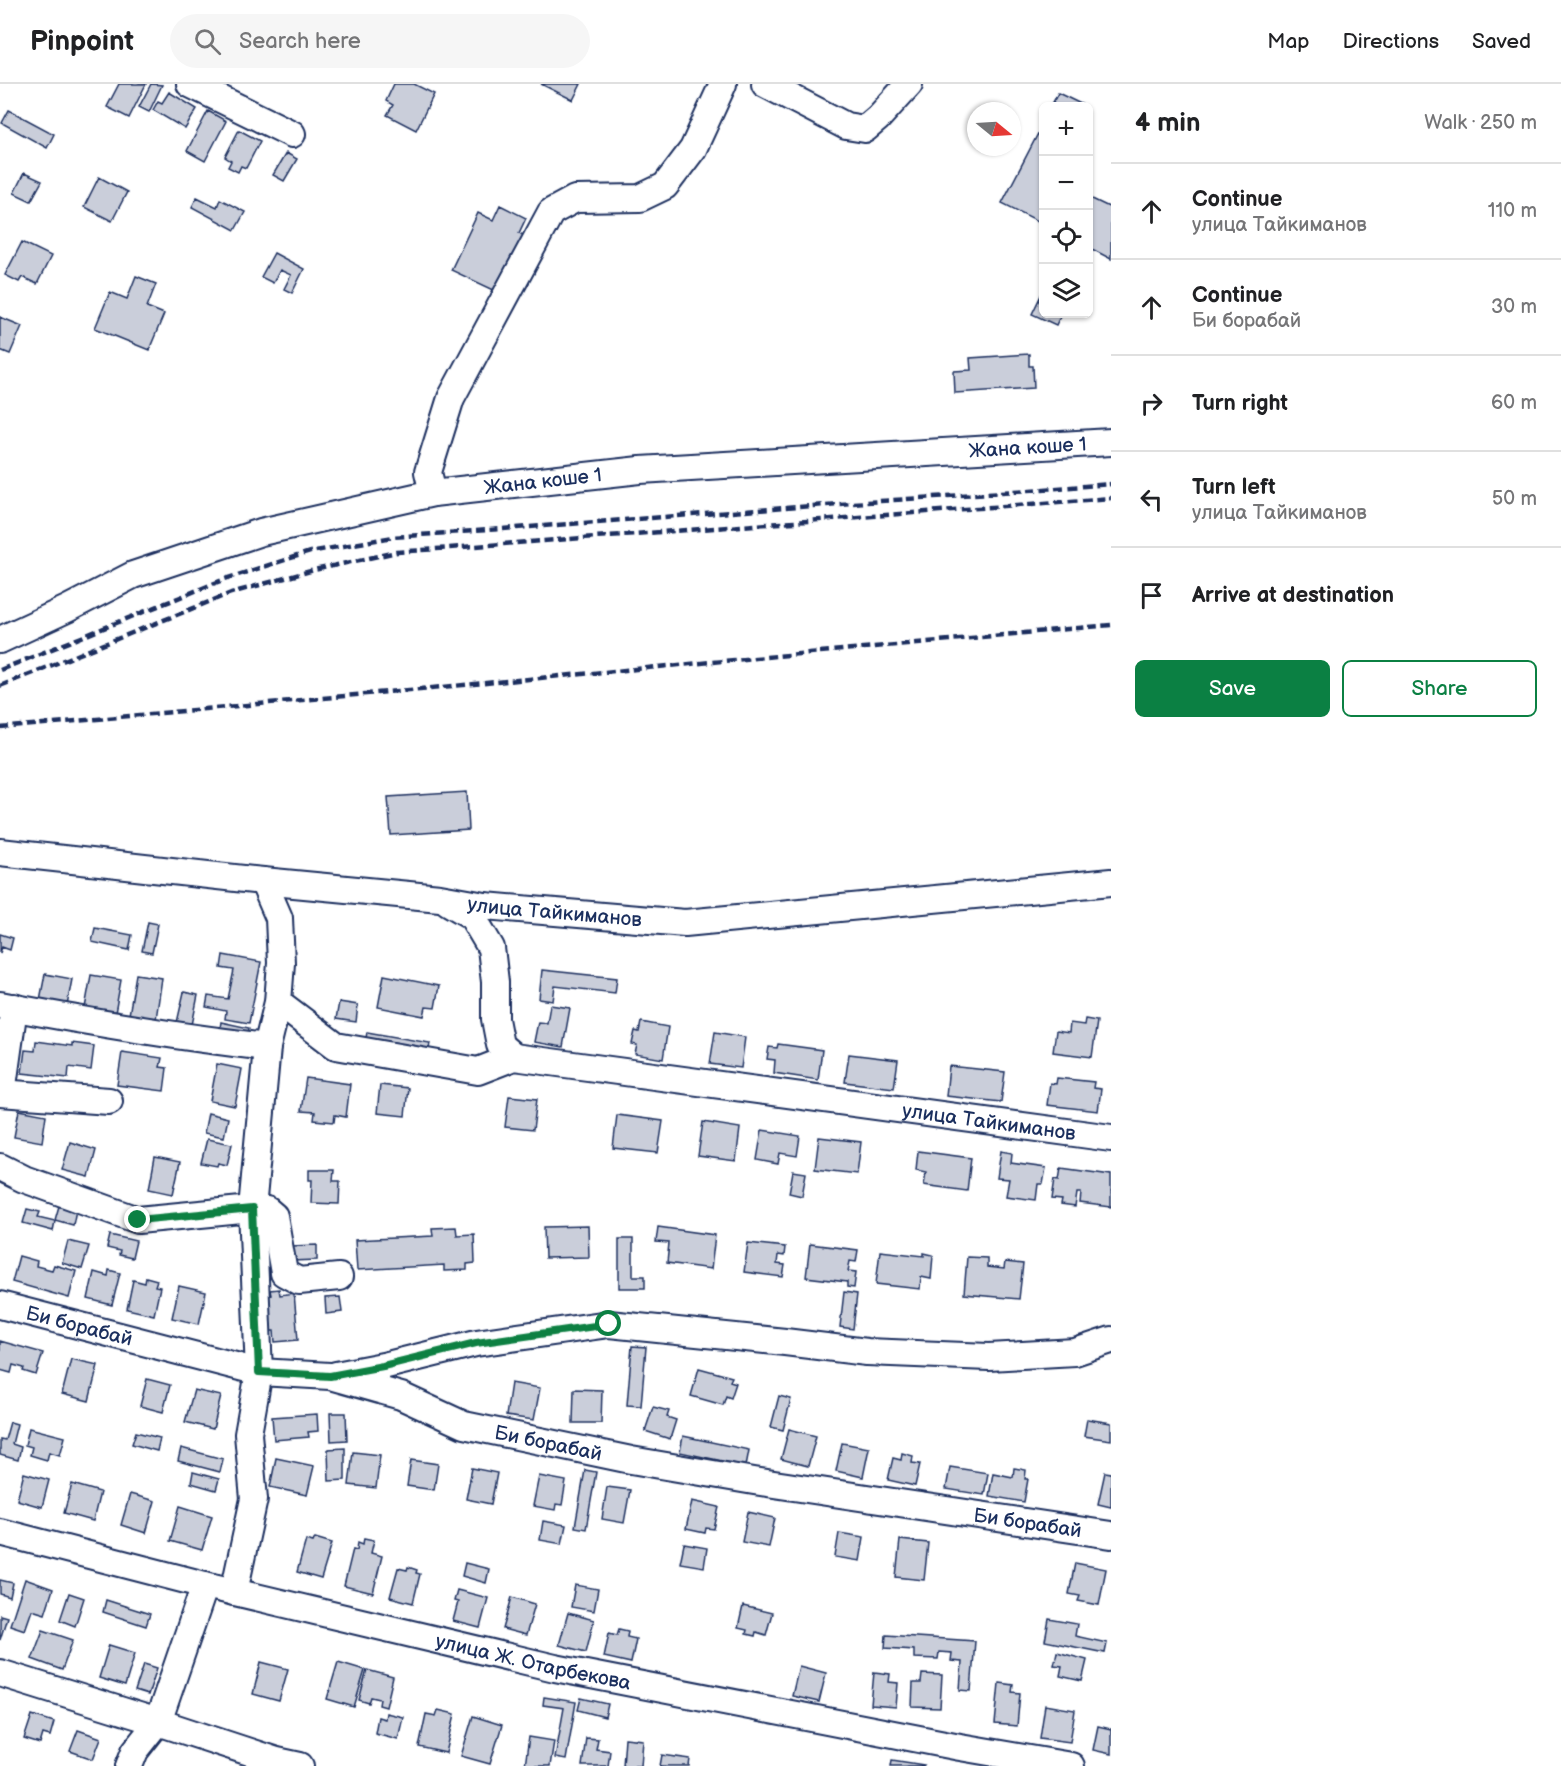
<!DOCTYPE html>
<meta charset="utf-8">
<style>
:root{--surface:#fff;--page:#f6f6f6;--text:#202124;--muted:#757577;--line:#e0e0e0;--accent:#0b8043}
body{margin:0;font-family:"Balsamiq Sans",sans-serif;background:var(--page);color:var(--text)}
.controls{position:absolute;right:18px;top:18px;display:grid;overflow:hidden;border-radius:9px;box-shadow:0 2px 4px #0004}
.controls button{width:54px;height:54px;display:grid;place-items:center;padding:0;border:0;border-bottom:2px solid var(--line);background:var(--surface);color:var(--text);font:30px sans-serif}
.compass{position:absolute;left:967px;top:18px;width:54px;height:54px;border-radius:50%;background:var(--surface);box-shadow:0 2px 4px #0004;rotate:108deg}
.stop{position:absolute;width:18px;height:18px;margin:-14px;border:4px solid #0b8043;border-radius:50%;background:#fff}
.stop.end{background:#0b8043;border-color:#fff;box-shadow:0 2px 6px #0008}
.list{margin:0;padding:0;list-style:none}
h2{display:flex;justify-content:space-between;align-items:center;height:78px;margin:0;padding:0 24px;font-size:26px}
h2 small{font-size:20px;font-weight:400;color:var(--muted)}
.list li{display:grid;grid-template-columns:39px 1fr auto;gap:18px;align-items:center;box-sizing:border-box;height:96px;padding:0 24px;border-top:2px solid var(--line)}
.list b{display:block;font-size:22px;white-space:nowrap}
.list p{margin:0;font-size:20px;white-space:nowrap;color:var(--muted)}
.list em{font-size:20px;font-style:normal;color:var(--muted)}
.actions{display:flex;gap:12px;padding:18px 24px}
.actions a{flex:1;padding:14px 0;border:2px solid var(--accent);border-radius:9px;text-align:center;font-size:21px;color:var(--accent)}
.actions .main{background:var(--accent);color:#fff}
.icon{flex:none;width:33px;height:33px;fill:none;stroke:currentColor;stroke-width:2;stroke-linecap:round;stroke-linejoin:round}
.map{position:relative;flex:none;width:1111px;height:1682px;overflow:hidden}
header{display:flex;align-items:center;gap:36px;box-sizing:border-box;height:84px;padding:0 30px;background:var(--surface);border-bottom:2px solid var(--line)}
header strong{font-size:28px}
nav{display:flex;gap:33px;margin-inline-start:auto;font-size:21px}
.search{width:420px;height:54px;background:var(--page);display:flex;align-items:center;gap:15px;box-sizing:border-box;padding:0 21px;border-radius:33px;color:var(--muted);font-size:22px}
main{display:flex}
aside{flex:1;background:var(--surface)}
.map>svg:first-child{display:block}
.building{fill:#caceda;stroke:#1b2f5e;stroke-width:1.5}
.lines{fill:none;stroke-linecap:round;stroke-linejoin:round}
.minor-casing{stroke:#1b2f5e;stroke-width:30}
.minor{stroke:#fff;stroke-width:26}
.rail{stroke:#1b2f5e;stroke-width:4.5;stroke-dasharray:9 4.5;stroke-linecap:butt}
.route{stroke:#0b8043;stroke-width:8}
.labels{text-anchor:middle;stroke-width:4.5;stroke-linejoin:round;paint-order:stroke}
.street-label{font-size:20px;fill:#1b2f5e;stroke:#fff}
</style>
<header>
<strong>Pinpoint</strong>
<div class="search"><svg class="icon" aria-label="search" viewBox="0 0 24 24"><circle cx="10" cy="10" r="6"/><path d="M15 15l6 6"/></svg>Search here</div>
<nav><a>Map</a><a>Directions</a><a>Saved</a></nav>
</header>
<main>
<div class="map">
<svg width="1111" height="1682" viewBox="0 0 1111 1682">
<rect width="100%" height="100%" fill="#fff"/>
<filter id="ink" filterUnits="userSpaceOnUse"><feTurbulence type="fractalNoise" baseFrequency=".0167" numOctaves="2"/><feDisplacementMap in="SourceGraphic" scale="12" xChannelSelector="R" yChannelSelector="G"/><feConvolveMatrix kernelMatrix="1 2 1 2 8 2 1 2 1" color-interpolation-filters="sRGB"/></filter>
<g filter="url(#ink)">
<path class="building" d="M119,0H146L129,34L107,23Z
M151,0L162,1L149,28L139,23Z
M394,0H414L434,10L416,46L387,31L393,21L386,17Z
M541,0H581L573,16Z
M169,8L197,25L185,45L153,26L158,17L162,19Z
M1058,9L1085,22H1051Z
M9,26L54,50L47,64L2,39Z
M208,27L226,37L205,77L187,67Z
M1044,38V140L1002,119Z
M239,46L260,57L246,84L241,82L238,88L228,83L231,77L225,73Z
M286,69L297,75L284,97L273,91Z
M24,89L42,97L31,117L14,109Z
M99,93L127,108L112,137L84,123Z
M197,113L217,123L220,115L245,128L235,146L192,123Z
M1088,113L1111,124V175L1088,163Z
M500,121L526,134L519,149L525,152L498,208L451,186L478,129L493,136Z
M22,158L51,172L37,200L22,193L19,198L5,191Z
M274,169L304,185L292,209L284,205L291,191L280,186L273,199L261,193Z
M136,192L156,200L147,223L164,230L149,266L95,244L110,208L127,215Z
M1044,205V230H1061L1056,241L1032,230Z
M0,233L22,242L10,270L0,266Z
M1029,270V282H1033L1034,304L955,309L954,287L971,286L970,274Z
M467,708L469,746L391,751L388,713Z
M148,838L158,840L152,869L142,867Z
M95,844L132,851L129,866L92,858Z
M0,850L13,854L10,866L2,863L0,869Z
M223,871L261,878L249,939L225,935L226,927L206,923L208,912L228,915L234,886L221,884Z
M542,886L617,894L615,909L555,902L553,917L539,915Z
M45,890L72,895L67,922L40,916Z
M136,890L162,894L156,935L129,931Z
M91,891L121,896L115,929L85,924Z
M384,891L439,902L435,924L426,923L424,932L378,923Z
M184,908L198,911L191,946L176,943Z
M339,918L358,921L356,938L336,935Z
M550,921L570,924L563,963L534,958L538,938L547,939Z
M1085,935L1097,937L1092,973L1053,968L1056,947L1069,949L1070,939L1084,941Z
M221,938L249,944L247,956L219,951Z
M641,938L668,943L663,975L635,970L637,961L632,960L635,947L639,948Z
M367,948L430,959L428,970L365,960Z
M715,948L745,953L741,984L710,980Z
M36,957L72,962V959L94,962L91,986L69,983L68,994L22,989L25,966L35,967Z
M778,960L822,966L818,996L774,989L775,976L767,975L769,963L777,964Z
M122,968L162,974L160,983L167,984L164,1007L117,1001Z
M849,970L898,976L894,1004L845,998Z
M217,980L242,985L235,1022L210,1017Z
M949,982L1005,988L1001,1018L946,1012Z
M306,994L350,1000L346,1033L335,1031L334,1038L314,1036L315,1028L301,1027Z
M1057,994L1094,998L1093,1004L1101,1005L1098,1027L1047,1021L1050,999L1056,1000Z
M380,1001L408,1004L405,1032L377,1029Z
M509,1012L537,1015L533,1046L505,1043Z
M19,1026L46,1031L42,1058L14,1053Z
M208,1029L228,1034L224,1053L204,1049Z
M617,1031L663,1037L658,1069L613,1064Z
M703,1038L740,1044L736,1077L698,1072Z
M762,1046L800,1052L797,1072L780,1069L778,1080L757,1076Z
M819,1053L861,1058L857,1090L815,1085Z
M207,1055L232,1060L227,1081L218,1079L217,1082L201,1079Z
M70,1058L96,1066L89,1093L62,1086Z
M918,1067L971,1074L967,1107L924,1101L926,1088L916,1086Z
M1001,1067L1012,1069L1011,1079L1046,1084L1043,1100H1038L1036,1116L1006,1112L1009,1095L997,1094Z
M155,1073L180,1078L173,1110L149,1105Z
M1061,1084L1111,1091V1123L1080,1119L1081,1109H1077L1075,1123L1061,1121L1062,1116L1052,1115L1055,1095L1059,1096Z
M309,1086H334L333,1097H340L339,1120L311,1119L312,1096H309Z
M793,1087L806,1089L802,1112L789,1109Z
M59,1122L76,1126L73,1141L55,1136Z
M27,1125L40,1128L38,1133L55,1137L53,1147L23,1139Z
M588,1142L589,1173L545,1174L544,1143Z
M456,1143L457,1151L474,1150L475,1179L467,1180V1186L444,1187V1181L357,1186L355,1156L433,1152L432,1144Z
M658,1143L715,1151L711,1185L667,1179L669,1159L656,1158Z
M110,1151L136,1157L132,1174L119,1171L120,1167L107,1164Z
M619,1155H633V1192H645V1204H619Z
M68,1157L89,1162L82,1185L62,1179Z
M748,1159L785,1163L784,1172L778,1171L777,1180L785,1181L783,1193L744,1188Z
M810,1160L858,1166L856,1178L850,1177L848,1187L856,1188L854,1204L847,1203V1198L806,1193Z
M317,1161V1176L291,1177V1162Z
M880,1167L924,1172V1169L933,1171L931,1195L921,1193L920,1205L876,1200Z
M19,1172L37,1177L36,1182L52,1186L54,1181L76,1187L69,1214L12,1198Z
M967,1173L987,1174V1183L1004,1185L1005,1178L1023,1180L1019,1215L964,1210Z
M109,1186L120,1189L112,1221L88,1215L94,1188L108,1192Z
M146,1193L157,1196L155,1202L160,1203L154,1231L127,1225L133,1196L145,1199Z
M179,1202L206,1208L199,1240L172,1234Z
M279,1205L280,1211L294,1209L298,1256L275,1258L274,1247H268L261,1212L271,1211L270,1206Z
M844,1208L857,1210L853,1245L840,1243Z
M340,1213L342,1228L326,1230L325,1214Z
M0,1257L43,1269L36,1291L23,1287L24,1284L13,1281L11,1289L0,1286Z
M632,1262L646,1263L641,1322L627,1321Z
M71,1275L98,1281L89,1317L62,1310Z
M699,1284L732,1293L730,1297L736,1299L731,1314L726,1312L723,1321L691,1312Z
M147,1295L170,1301L163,1328L140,1322Z
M511,1299L540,1304L534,1336L506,1332Z
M574,1305L602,1306L601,1339H573Z
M194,1306L221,1312L213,1345L185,1338Z
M779,1312L791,1315L783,1346L771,1343Z
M653,1323L669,1327L667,1333L676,1336L670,1355L645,1347Z
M330,1329H346L347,1356L331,1357Z
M317,1330L318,1347L308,1348L309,1353L274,1356L272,1333Z
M1087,1335L1111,1339V1356L1084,1352Z
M10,1338L17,1340L12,1360L21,1363L18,1376L0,1371V1355L5,1356Z
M29,1344L65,1353L60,1371L49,1368L47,1376L30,1371L32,1363L25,1361Z
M789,1345L816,1352L808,1382L781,1375Z
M136,1348L160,1354L157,1367L132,1360Z
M683,1352L749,1366L746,1382L680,1368Z
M842,1359L869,1364L863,1393L836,1387Z
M181,1364L223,1375L220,1388L178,1377Z
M345,1364V1396L329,1397L328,1365Z
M353,1368L380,1371L376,1404L349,1401Z
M902,1369L913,1372L912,1379L920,1380L915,1402L888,1396L893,1374L901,1376Z
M276,1374L314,1382L307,1411L270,1403Z
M411,1376L438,1380L434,1406L407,1402Z
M950,1383L988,1389L984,1411L946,1405Z
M472,1384L497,1389L491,1420L466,1415Z
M1014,1384L1026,1386L1025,1395H1028L1024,1418L989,1412L993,1389L1013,1393Z
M585,1386L596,1388L586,1445L575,1443Z
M193,1388L219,1395L216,1406L191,1399Z
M1105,1388L1111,1389V1423L1098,1420Z
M24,1389L49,1396L42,1423L17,1416Z
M539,1392L566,1397L562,1421L556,1420L555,1426L533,1422Z
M72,1400L100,1408L93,1437L64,1429Z
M607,1403L630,1406L624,1439L602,1435Z
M130,1410L155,1417L146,1449L121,1441Z
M692,1417L719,1423L714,1445L706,1444L705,1449L686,1445Z
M180,1422L212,1432L202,1466L170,1457Z
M748,1428L775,1434L769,1463L742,1458Z
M543,1437L566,1441L562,1460L540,1456Z
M839,1449L864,1453L860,1477L835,1473Z
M315,1454L332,1459L321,1495L297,1488L306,1456L313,1458Z
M364,1454L374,1456L371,1469L382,1472L373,1509L344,1502L353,1465L357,1466L358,1458L363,1460Z
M900,1456L928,1459L924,1496L896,1493Z
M684,1460L707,1464L704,1483L680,1479Z
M465,1479L489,1485L486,1499L462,1492Z
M1075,1479L1106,1485L1099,1521L1078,1517L1080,1512L1069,1510Z
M408,1483L417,1486L416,1489L420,1490L413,1519L390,1513L398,1484L407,1486Z
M25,1495L53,1505L45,1530L32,1526L25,1546L10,1541Z
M0,1496L13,1499L10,1513L0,1510Z
M575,1501L598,1505L594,1527L571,1523Z
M457,1506L488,1514L480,1544L453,1537L458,1518L454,1517Z
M69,1509L84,1514L75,1542L60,1536Z
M512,1513L535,1520L526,1551L503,1545Z
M106,1516L150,1530L146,1542L103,1528Z
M743,1522L772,1529L766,1551L756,1548L755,1552L746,1550L747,1546L738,1544Z
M568,1529L594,1536L586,1568L559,1561Z
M0,1531L7,1533L0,1556Z
M1049,1535L1077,1540L1075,1552L1107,1559L1105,1569L1045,1557Z
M619,1545L628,1547L627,1553L636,1555L631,1579L604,1573L609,1549L617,1551Z
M43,1546L73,1556L62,1586L32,1575Z
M886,1551L975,1557L971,1607L960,1606L962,1578L951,1577L952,1569L939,1568L938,1575L914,1574V1566L885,1564Z
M109,1561L135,1569L125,1602L99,1594Z
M1057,1568L1087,1576L1082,1597L1060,1592L1062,1582L1054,1581Z
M261,1578L288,1585L279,1617L253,1610Z
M338,1578L365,1586L354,1623L327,1615Z
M144,1580L157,1584L148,1611L135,1607Z
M799,1582L826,1589L819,1618L792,1612Z
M367,1586L393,1593L386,1623L379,1621L380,1615L371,1613L369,1619L359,1616Z
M874,1588L890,1590L889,1598L898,1599L896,1623L871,1621Z
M922,1590L942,1591L940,1624L912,1623L913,1599H921Z
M999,1599L1013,1601L1012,1608L1020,1609L1017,1642L995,1640Z
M544,1613L576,1618L566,1676L555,1674L564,1624L543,1621Z
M581,1614L608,1620L605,1633L578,1626Z
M1045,1621L1075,1626L1070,1658L1040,1654Z
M438,1626L455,1630L446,1669L419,1663L426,1630L436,1632Z
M386,1629L403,1633L398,1655L375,1649L378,1633L385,1635Z
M32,1631L54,1638L50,1652L43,1650L40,1660L24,1655Z
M473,1632L502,1641L490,1680L461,1672Z
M1098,1642L1111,1645V1670L1093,1666Z
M78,1646L101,1654L93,1675L70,1667Z
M529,1653L554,1657L550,1682H525Z
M586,1654L598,1655L596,1665L610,1667L608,1682H582Z
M625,1654L643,1656L641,1682H623Z
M662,1671L690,1675L689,1682H660Z
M892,1676L924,1681L923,1682H891Z"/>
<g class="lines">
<g class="minor-casing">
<g id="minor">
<path d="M190,0L292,50"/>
<path d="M765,0L846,42L865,45L878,34L909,0"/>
<path d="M433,409L428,388L451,314L551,128L575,115L640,114L665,102L693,65L723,0"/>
<path id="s1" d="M0,556L67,525L133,491L261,448L433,409L640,386L1111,358"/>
<path id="s2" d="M0,768L263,797L440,814L485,822L685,839L1111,798"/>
<path d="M448,818L472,832L491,864L495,898V935L500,961L514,973"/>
<path id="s3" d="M278,918L336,962L478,987L514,973L1111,1054"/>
<path d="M0,921C89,938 177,953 267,963"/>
<path d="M0,1009L109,1017"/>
<path d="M2,1009L14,923"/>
<path d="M0,1083L24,1095L138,1136L252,1125L267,1126L274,1132L284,1189L299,1197L339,1193"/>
<path id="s4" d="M0,1221L259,1288L330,1292L401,1312L464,1341L631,1376L754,1397L1111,1451"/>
<path d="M336,1291L383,1282L476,1259L609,1240L785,1258L867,1268L989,1273L1075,1268L1111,1256"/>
<path id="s5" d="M0,1448L205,1501L555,1584L960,1663L1071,1682"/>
<path d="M234,1508L254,1415L248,1350L259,1288L252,1125L267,963L278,918L281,879L279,834L263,797"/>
<path d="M0,1589L158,1638L277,1677L300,1682"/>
<path d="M129,1682L135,1667L158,1638L205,1501"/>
</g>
</g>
<use href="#minor" class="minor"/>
<path class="rail" d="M0,586L225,495L310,468L393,453L1111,400
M0,602L231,509L314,486L397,468L1111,414
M0,644L1111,541"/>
</g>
</g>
<g class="lines" filter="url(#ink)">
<path class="route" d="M138,1136L252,1125L259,1288L330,1292L383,1282L476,1259L609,1240"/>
</g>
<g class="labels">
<g class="street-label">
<text dy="7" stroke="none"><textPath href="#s1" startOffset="1056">Жана коше 1</textPath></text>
<text dy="7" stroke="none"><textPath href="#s1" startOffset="570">Жана коше 1</textPath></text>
<text dy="7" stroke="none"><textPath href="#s2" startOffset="558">улица Тайкиманов</textPath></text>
<text dy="7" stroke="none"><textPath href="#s3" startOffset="735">улица Тайкиманов</textPath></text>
<text dy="7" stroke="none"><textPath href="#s4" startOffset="82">Би борабай</textPath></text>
<text dy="7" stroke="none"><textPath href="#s4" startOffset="568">Би борабай</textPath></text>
<text dy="7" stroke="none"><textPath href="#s4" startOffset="1054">Би борабай</textPath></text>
<text dy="7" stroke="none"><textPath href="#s5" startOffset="549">улица Ж. Отарбекова</textPath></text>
</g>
</g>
</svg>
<div class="controls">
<button>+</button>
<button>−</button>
<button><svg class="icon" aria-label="locate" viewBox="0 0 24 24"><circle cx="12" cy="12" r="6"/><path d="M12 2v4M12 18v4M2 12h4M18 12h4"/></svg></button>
<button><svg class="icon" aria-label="layers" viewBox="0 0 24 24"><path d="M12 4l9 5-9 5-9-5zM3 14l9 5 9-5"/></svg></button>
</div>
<svg class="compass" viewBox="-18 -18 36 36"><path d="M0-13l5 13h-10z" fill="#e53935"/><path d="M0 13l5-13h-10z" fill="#757577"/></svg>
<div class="stop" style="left:609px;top:1240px"></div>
<div class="stop end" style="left:138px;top:1136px"></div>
</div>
<aside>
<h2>4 min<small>Walk · 250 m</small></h2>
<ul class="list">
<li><svg class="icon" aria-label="ahead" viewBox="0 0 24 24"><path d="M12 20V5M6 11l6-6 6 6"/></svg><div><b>Continue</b><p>улица Тайкиманов</p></div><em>110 m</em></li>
<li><svg class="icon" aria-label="ahead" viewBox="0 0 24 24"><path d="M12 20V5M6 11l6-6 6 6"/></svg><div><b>Continue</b><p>Би борабай</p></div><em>30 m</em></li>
<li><svg class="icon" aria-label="right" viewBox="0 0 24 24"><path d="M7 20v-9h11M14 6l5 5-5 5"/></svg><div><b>Turn right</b></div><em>60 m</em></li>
<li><svg class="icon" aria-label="left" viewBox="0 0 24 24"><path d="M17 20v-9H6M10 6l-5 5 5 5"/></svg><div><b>Turn left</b><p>улица Тайкиманов</p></div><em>50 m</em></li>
<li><svg class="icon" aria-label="arrive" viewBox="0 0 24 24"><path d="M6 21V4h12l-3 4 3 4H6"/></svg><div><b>Arrive at destination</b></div></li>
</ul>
<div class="actions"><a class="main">Save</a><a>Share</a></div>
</aside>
</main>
